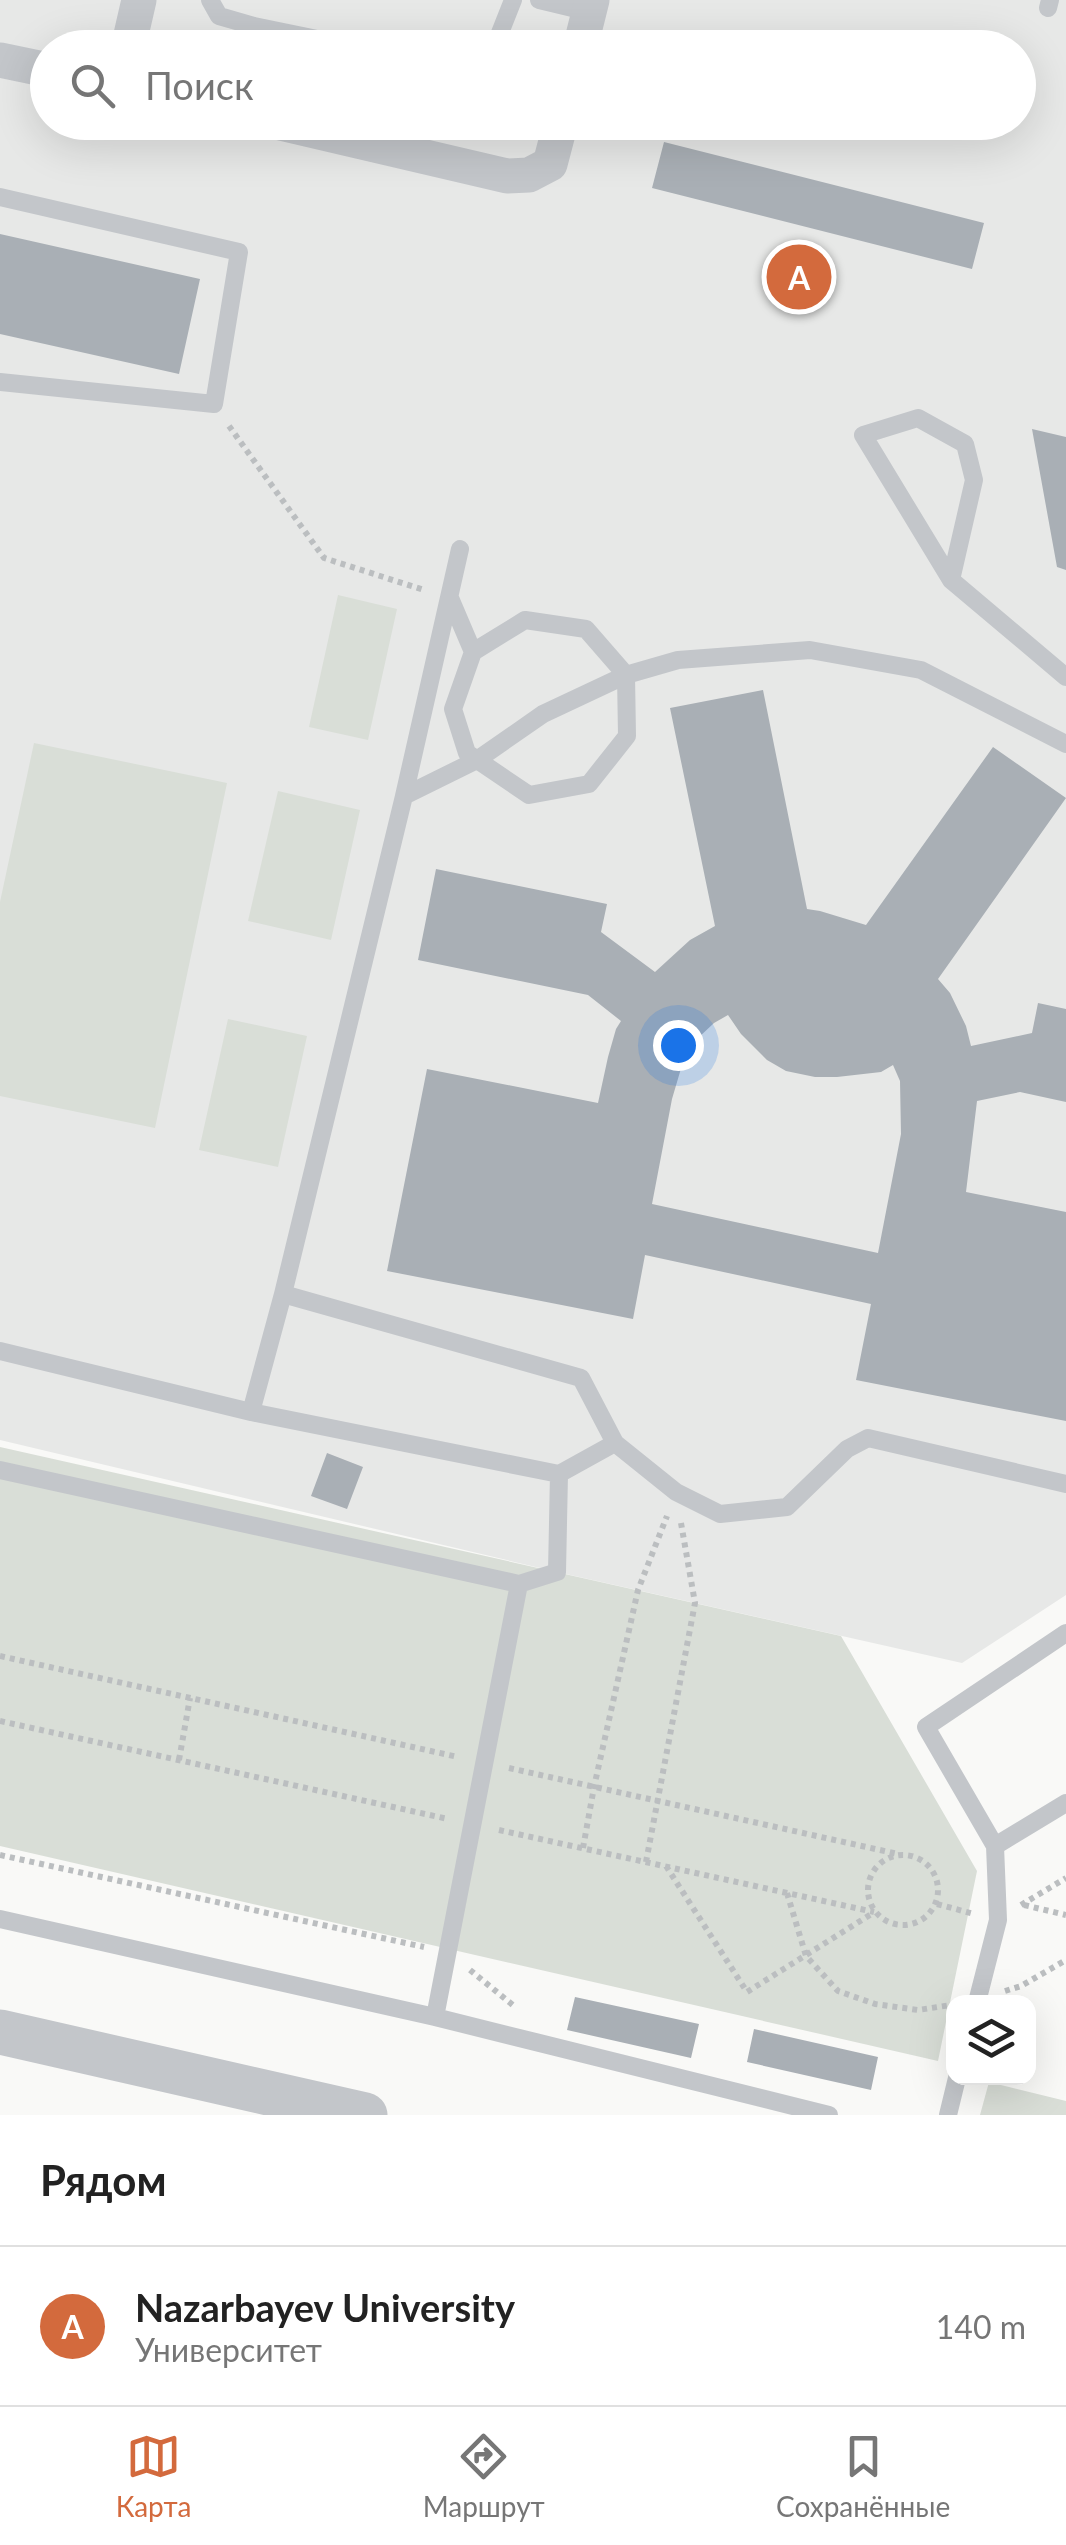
<!DOCTYPE html>
<html lang="ru">
<meta charset="utf-8">
<style>
:root{--surface:#fff;--page:#f6f6f6;--text:#222;--muted:#767676;--line:#e0e0e0;--accent:#d36a3d}
body{margin:0;font-family:Lato,sans-serif;background:var(--page);color:var(--text)}
.controls{position:absolute;right:30px;bottom:30px;display:grid;overflow:hidden;border-radius:20px;box-shadow:0 10px 40px #0002}
.controls button{width:90px;height:90px;display:grid;place-items:center;padding:0;border:0;border-bottom:2px solid var(--line);background:var(--surface);color:var(--text);font:50px sans-serif}
.you{position:absolute;left:678px;top:1045px;width:35px;height:35px;margin:-25px;border:8px solid #fff;border-radius:50%;background:#1a73e8;box-shadow:0 0 0 15px #1a73e833}
.badge{display:grid;place-items:center;width:65px;height:65px;border-radius:50%;background:var(--accent);color:#fff;font-size:32px;font-weight:700}
.pin{position:absolute;translate:-50% -50%;border:5px solid #fff;box-shadow:0 2px 10px #0006}
.list{margin:0;padding:0;list-style:none}
h2{display:flex;justify-content:space-between;align-items:center;height:130px;margin:0;padding:0 40px;font-size:42px}
h2 small{font-size:32px;font-weight:400;color:var(--muted)}
.list li{display:grid;grid-template-columns:65px 1fr auto;gap:30px;align-items:center;box-sizing:border-box;height:160px;padding:0 40px;border-top:2px solid var(--line)}
.list b{display:block;font-size:38px;white-space:nowrap}
.list p{margin:0;font-size:32px;white-space:nowrap;color:var(--muted)}
.list em{font-size:32px;font-style:normal;color:var(--muted)}
.icon{flex:none;width:55px;height:55px;fill:none;stroke:currentColor;stroke-width:2;stroke-linecap:round;stroke-linejoin:round}
.map{position:relative;flex:none;width:1066px;height:2115px;overflow:hidden}
.search{position:absolute;background:var(--surface);box-shadow:0 10px 40px #0002;left:30px;right:30px;top:30px;height:110px;display:flex;align-items:center;gap:25px;box-sizing:border-box;padding:0 35px;border-radius:55px;color:var(--muted);font-size:38px}
.sheet{height:290px;background:var(--surface)}
nav{display:flex;justify-content:space-around;align-items:center;box-sizing:border-box;height:140px;border-top:2px solid var(--line);background:var(--surface);font-size:28px;color:var(--muted)}
nav a{display:grid;justify-items:center;gap:5px}
nav .on{color:var(--accent)}
.map>svg:first-child{display:block}
.built{fill:#e7e8e7;fill-rule:evenodd}
.green{fill:#d9ded7}
.building{fill:#a9afb5;fill-rule:evenodd}
.lines{fill:none;stroke-linecap:round;stroke-linejoin:round}
.path{stroke:#bbbec0;stroke-width:6;stroke-dasharray:5 5;stroke-linecap:butt}
.service{stroke:#c3c6ca;stroke-width:18}
.minor{stroke:#c3c6ca;stroke-width:35}
.tertiary{stroke:#c3c6ca;stroke-width:45}
</style>
<div class="map">
<svg width="1066" height="2115" viewBox="0 0 1066 2115">
<rect width="100%" height="100%" fill="#f9f9f7"/>
<path class="built" d="M0,0H1066V1595L962,1663L557,1572L0,1440ZM48,48H1018V122H48Z"/>
<path class="green" d="M338,595L397,609L368,740L309,727Z
M34,743L227,783L155,1128L0,1096V902Z
M278,791L360,810L331,940L248,921Z
M228,1019L307,1036L278,1167L199,1150Z
M0,1447L841,1636L977,1871L938,2061L0,1846Z
M989,2082L1066,2101V2115H980Z"/>
<path class="building" d="M664,142L984,223L972,269L652,188Z
M0,234L200,279L179,374L0,334Z
M1032,429L1066,437V570L1057,567Z
M763,690L807,909L820,911L866,925L993,747L1066,798L938,979L950,993L966,1026L971,1046L1032,1033L1038,1003L1066,1009V1102L1020,1092L977,1101L966,1192L1066,1212V1421L856,1380L871,1304L645,1255L633,1319L387,1271L427,1069L598,1103L608,1057L616,1029L621,1021L588,995L418,960L436,869L607,904L601,932L655,972L690,940L715,926L670,708ZM728,1015L741,1034L767,1060L786,1071L815,1077H837L881,1072L893,1065L900,1081L901,1134L878,1253L652,1204L672,1099L685,1055L697,1039L714,1023Z
M327,1453L363,1467L347,1509L311,1496Z
M575,1997L699,2024L691,2058L567,2030Z
M754,2029L878,2057L871,2090L747,2062Z"/>
<g class="lines">
<path class="path" d="M229,426L324,558L424,590
M0,1656L458,1757
M0,1721L448,1819
M179,1760L190,1698
M509,1768L898,1854
M499,1830L874,1912
M583,1848L594,1787L638,1590L667,1516
M868 1890a35 35 0 1 1 70 0a35 35 0 1 1-70 0Z
M0,1855L424,1947
M646,1862L695,1603L681,1523
M666,1866L747,1992L873,1913
M787,1893L806,1956L838,1991L875,2004L918,2010L951,2005
M937,1904L974,1914
M1021,1905L1066,1878
M1024,1905L1066,1915
M470,1970L514,2006
M1005,1991L1021,1986L1066,1960"/>
<path class="service" d="M210,0L219,16L254,26L361,48
M539,0L589,12
M1048,8L1050,0
M494,48L513,0
M0,197L239,252L214,404L0,382
M951,580L974,480L965,444L918,418L863,435L951,580L1066,677
M450,598L473,652
M525,620L586,629L626,675L627,736L589,784L529,795L467,753L453,709L473,652Z
M404,796L460,549
M283,1294L581,1378L615,1443
M0,1351L251,1412L559,1474L557,1572L519,1584L0,1470
M251,1412L283,1294L404,796L477,760L543,714L626,675L678,660L810,650L921,670L1066,744
M559,1474L615,1443L676,1492L720,1514L787,1507L847,1449L868,1438L1066,1484
M995,1846L1066,1803
M0,1919L435,2017L829,2115
M977,2002L998,1920L995,1846L926,1727L1066,1633
M435,2017L519,1584
M948,2115L957,2078"/>
<path class="minor" d="M128,48L139,0
M580,48L592,0
M0,60L48,70
M276,122L507,176L529,175L550,164L561,122"/>
<path class="tertiary" d="M0,2032L365,2115"/>
</g>
</svg>
<div class="controls">
<button><svg class="icon" aria-label="layers" viewBox="0 0 24 24"><path d="M12 4l9 5-9 5-9-5zM3 14l9 5 9-5"/></svg></button>
</div>
<div class="you"></div>
<div class="pin badge" style="left:799px;top:277px">A</div>
<div class="search"><svg class="icon" aria-label="search" viewBox="0 0 24 24"><circle cx="10" cy="10" r="6"/><path d="M15 15l6 6"/></svg>Поиск</div>
</div>
<section class="sheet">
<h2>Рядом<small></small></h2>
<ul class="list">
<li><span class="badge">A</span><div><b>Nazarbayev University</b><p>Университет</p></div><em>140 m</em></li>
</ul>
</section>
<nav>
<a class="on"><svg class="icon" aria-label="map" viewBox="0 0 24 24"><path d="M3 6l6-2 6 2 6-2v14l-6 2-6-2-6 2zM9 4v14M15 6v14"/></svg>Карта</a>
<a><svg class="icon" aria-label="directions" viewBox="0 0 24 24"><path d="M12 3l9 9-9 9-9-9zM9 14v-3h6M13 9l2 2-2 2"/></svg>Маршрут</a>
<a><svg class="icon" aria-label="saved" viewBox="0 0 24 24"><path d="M7 4h10v16l-5-4-5 4z"/></svg>Сохранённые</a>
</nav>
